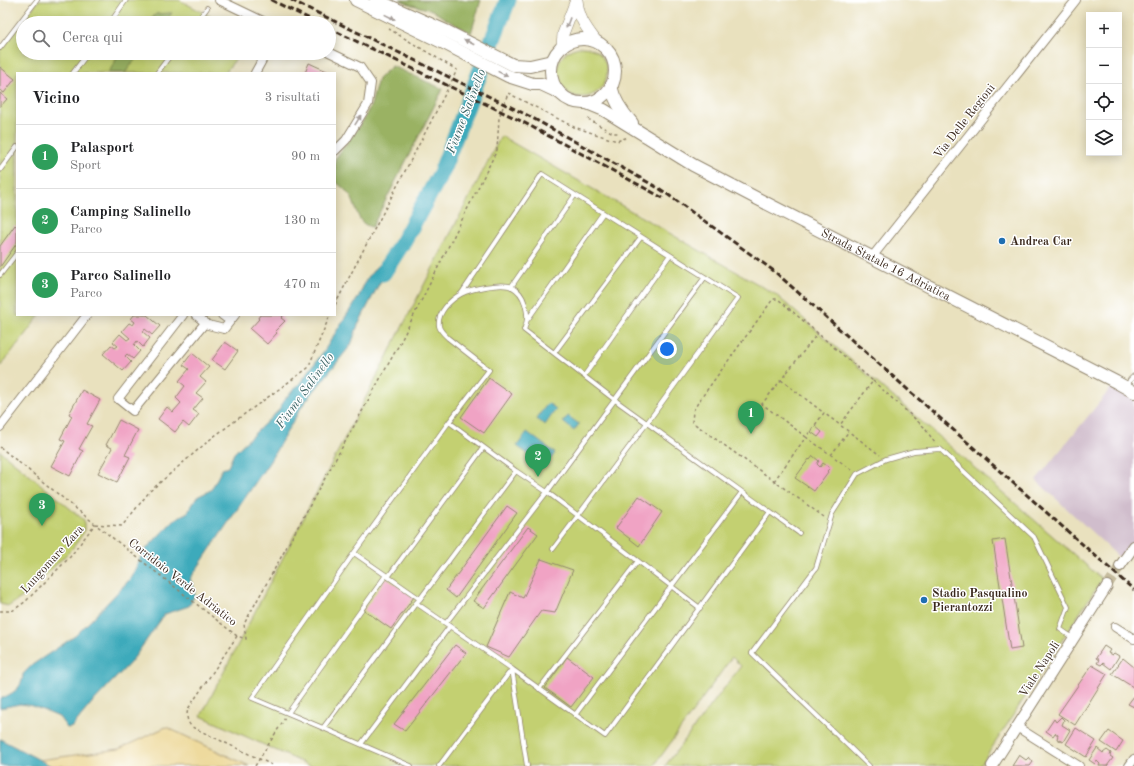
<!DOCTYPE html>
<html lang="it">
<meta charset="utf-8">
<style>
:root{--surface:#fff;--page:#f6f6f6;--text:#202124;--muted:#757577;--line:#e0e0e0;--accent:#ea580c}
body{margin:0;font-family:"Old Standard TT",serif;background:var(--page);color:var(--text)}
.controls{position:absolute;right:12px;top:12px;display:grid;overflow:hidden;border-radius:0px;box-shadow:0 2px 10px #0003}
.controls button{width:36px;height:36px;display:grid;place-items:center;padding:0;border:0;border-bottom:1px solid var(--line);background:var(--surface);color:var(--text);font:20px sans-serif}
.you{position:absolute;left:667px;top:349px;width:14px;height:14px;margin:-10px;border:3px solid #fff;border-radius:50%;background:#1a73e8;box-shadow:0 0 0 6px #1a73e833}
.badge{display:grid;place-items:center;width:26px;height:26px;border-radius:50%;background:var(--accent);color:#fff;font-size:13px;font-weight:700}
.pin{position:absolute;translate:-50% -33px;filter:drop-shadow(0 1px 2px #0008)}
.pin::after{content:'';position:absolute;top:21px;width:14px;height:12px;background:inherit;clip-path:polygon(0 0,100% 0,50% 100%)}
.list{margin:0;padding:0;list-style:none}
h2{display:flex;justify-content:space-between;align-items:center;height:52px;margin:0;padding:0 16px;font-size:17px}
h2 small{font-size:13px;font-weight:400;color:var(--muted)}
.list li{display:grid;grid-template-columns:26px 1fr auto;gap:12px;align-items:center;box-sizing:border-box;height:64px;padding:0 16px;border-top:1px solid var(--line)}
.list b{display:block;font-size:15px;white-space:nowrap}
.list p{margin:0;font-size:13px;white-space:nowrap;color:var(--muted)}
.list em{font-size:13px;font-style:normal;color:var(--muted)}
.icon{flex:none;width:22px;height:22px;fill:none;stroke:currentColor;stroke-width:2;stroke-linecap:round;stroke-linejoin:round}
.map{position:relative;flex:none;width:1134px;height:766px;overflow:hidden}
.search{position:absolute;background:var(--surface);box-shadow:0 2px 10px #0003;left:16px;top:16px;width:320px;height:44px;display:flex;align-items:center;gap:10px;box-sizing:border-box;padding:0 14px;border-radius:22px;color:var(--muted);font-size:15px}
.panel{position:absolute;background:var(--surface);box-shadow:0 2px 10px #0003;left:16px;top:72px;width:320px;height:244px;border-radius:0px}
.map>svg:first-child{display:block}
.industrial{fill:#d0bdcc}
.green{fill:#c3d071;stroke:#7f7d48}
.forest{fill:#9ab263;stroke:#6a6e40}
.sand{fill:#eeda9e;stroke:#94825e}
.water{fill:#3caabb;stroke:#3c6a6c}
.lines{fill:none;stroke-linecap:round;stroke-linejoin:round}
.river{stroke:#3caabb;stroke-width:17}
.building{fill:#f0a3c4}
.tertiary-tunnel{stroke:#c6bc9e;stroke-width:10;stroke-dasharray:10 5;stroke-linecap:butt}
.service-casing{stroke:#92866e;stroke-width:5.5}
.minor-casing{stroke:#92866e;stroke-width:10}
.tertiary-casing{stroke:#92866e;stroke-width:12}
.secondary-casing{stroke:#92866e;stroke-width:12}
.primary-casing{stroke:#92866e;stroke-width:14}
.path{stroke:#92866e;stroke-width:1.5;stroke-dasharray:3 3;stroke-linecap:butt}
.service{stroke:#fff;stroke-width:4}
.minor{stroke:#fff;stroke-width:8}
.tertiary{stroke:#fff;stroke-width:10}
.secondary{stroke:#fff;stroke-width:11}
.primary{stroke:#fff;stroke-width:12}
.rail{stroke:#3b2a1e;stroke-width:3;stroke-dasharray:6 3;stroke-linecap:butt}
.path-bridge{stroke:#92866e;stroke-width:1.5;stroke-dasharray:3 3;stroke-linecap:butt}
.oneway{fill:#a79f9a}
.poi-dot{fill:#1f6fb2;stroke:#fff;stroke-width:1.5}
.labels{text-anchor:middle;stroke-width:3;stroke-linejoin:round;paint-order:stroke}
.street-label{font-size:12px;fill:#3b2a1e;stroke:#fff}
.poi-label{font-size:12px;font-weight:bold;fill:#3b2a1e;stroke:#fff;text-anchor:start}
.water-label{font-size:13px;font-style:italic;fill:#3b6465;stroke:#fff}
</style>
<div class="map">
<svg width="1134" height="766" viewBox="0 0 1134 766">
<rect width="100%" height="100%" fill="#fff"/>
<filter id="ink" filterUnits="userSpaceOnUse"><feTurbulence type="fractalNoise" baseFrequency=".025" numOctaves="2"/><feDisplacementMap in="SourceGraphic" scale="8" xChannelSelector="R" yChannelSelector="G"/><feConvolveMatrix kernelMatrix="1 2 1 2 8 2 1 2 1" color-interpolation-filters="sRGB"/></filter>
<filter id="wash" filterUnits="userSpaceOnUse"><feTurbulence type="fractalNoise" baseFrequency=".012" numOctaves="4" result="noise"/><feDisplacementMap in="SourceGraphic" scale="16" xChannelSelector="R" yChannelSelector="G"/><feGaussianBlur stdDeviation="0.9" result="paint"/><feColorMatrix in="noise" values="0 0 0 0 0 0 0 0 0 0 0 0 0 0 0 0 0 1.4 0 .05"/><feComposite in="paint" operator="in"/></filter>
<g filter="url(#wash)">
<rect width="100%" height="100%" fill="#e9e1be"/>
<path class="industrial" d="M1116,382L1134,392V546L1124,562L1036,480Z"/>
<path class="green" d="M39,0H179L223,23H23V53H240L225,73H17V315H40L0,367V50Z
M557 72a25 25 0 1 1 50 0a25 25 0 1 1-50 0Z
M501,136L775,294L1102,579L980,766H665L741,666L732,657L654,766H310L201,716Z
M0,451L84,520V532L72,549L24,596L9,606L0,604Z"/>
<path class="forest" d="M400,0H481L471,33L447,20L432,10L412,5Z
M172,13L164,23H150L151,19L156,14Z
M118,53H140L125,73H108L115,62Z
M392,66L443,89L372,227C356,224 358,209 351,197C347,191 341,186 335,181V159L363,121L371,105L378,79Z"/>
<path class="sand" d="M166,727L249,766H51L39,760L119,749Z"/>
<path class="water" d="M391,253L399,255L379,284L358,325L351,345L302,406L270,461L190,579C197,593 196,593 189,606L165,614L131,662L90,705L72,727L67,728L59,717L33,706L20,704L0,708V699C12,694 23,688 23,674L32,665L75,636L92,619L131,578L143,552L175,519L188,512L197,497L211,490L222,469L228,467L234,453L278,411L285,399L300,383L324,351L344,319L358,298L366,280L376,267Z
M548,403L556,409L545,425L536,419Z
M568,416L579,424L574,431L563,422Z
M527,432L555,453L545,467L517,446Z
M0,739L51,766H0Z"/>
<g class="lines">
<path class="river" d="M383,273L401,245L441,173L508,0"/>
</g>
<g id="blocks">
<path class="building" d="M309,63L331,73H305Z
M0,67L15,79L4,93L0,90Z
M0,93L7,99L0,107Z
M15,225L17,227V243L0,267V246Z
M134,315H147L160,326L152,335L145,329L143,332L150,338L143,347L137,341L134,345L140,351L133,359L127,354L125,356L131,362L123,371L103,354L111,345L115,348L118,346L113,342L120,334L127,340L130,338L122,331L129,323L133,325L135,322L131,319Z
M260,315H284L281,318L285,321L275,331L277,333L267,344L250,329L259,319L258,318Z
M225,342L238,351L225,369L212,360Z
M192,353L209,367L200,377L206,382L196,393L203,398L193,410L199,414L189,427L183,422L175,432L158,419L167,407L173,412L181,403L176,398L185,386L179,381L189,369L183,365Z
M489,378L512,394L484,433L461,417Z
M82,390L100,400L87,424L92,426L79,449L83,451L70,476L51,466L65,441L60,439L72,416L69,414Z
M119,420L138,430L125,455L130,457L117,482L98,473L112,448L106,445Z
M815,426L822,432L818,437L811,432Z
M813,456L819,461L817,464L820,467L823,463L830,468L827,471L828,472L814,491L795,478L809,459L810,460Z
M639,496L662,512L639,546L616,528Z
M507,506L517,513L456,598L446,590Z
M528,527L538,534L484,608L473,601Z
M1005,539L1022,648L1010,650L993,541Z
M541,559L573,570L555,613L541,611L509,657L486,647L510,592L523,598Z
M386,578L414,597L391,629L364,610Z
M455,645L466,653L405,731L394,724Z
M1104,646L1110,650L1108,653L1112,655L1114,653L1119,656L1111,669L1103,663L1101,665L1097,663L1099,660L1096,658Z
M567,657L594,677L571,707L545,688Z
M1123,658L1134,667V685L1133,687L1112,674Z
M1092,665L1107,674L1075,725L1058,714Z
M1134,696V707L1128,704Z
M1061,717L1064,720L1062,725L1070,730L1063,742L1057,739L1058,735L1055,733L1053,736L1046,731L1054,719L1056,722Z
M1076,728L1096,741L1086,757L1066,744Z
M1109,731L1123,741L1116,752L1101,742Z
M1097,748L1103,753L1107,750L1111,753L1110,756L1113,758L1107,766H1099L1100,764L1097,761L1095,764L1089,760Z
M1019,755L1026,760L1029,757L1033,762L1030,766H1012Z"/>
</g>
</g>
<g filter="url(#ink)">
<use href="#blocks" fill-opacity="0" stroke="#92866e" stroke-width="1"/>
<g class="lines">
<path class="tertiary-tunnel" d="M1107,586L1120,566"/>
<g class="service-casing">
<path id="service" d="M110,23L126,0
M196,23L207,8
M0,48L37,0
M73,73L88,53
M157,73L172,53
M0,170L17,147
M0,275L17,253
M511,287L575,195
M461,294L542,174L738,298L647,423L553,549
M528,319L603,213
M554,353L641,237
M584,376L670,255
M1127,387L1130,380L1134,376
M516,471L547,492L705,277
M354,553L449,422L489,370L448,338C445,335 440,331 439,326C437,313 450,300 461,294C470,289 502,282 512,287C518,290 523,297 525,304C528,315 528,319 524,330L615,400L799,533
M388,577L483,448
M420,599L516,471L449,422
M446,623L547,492L700,608
M539,689L638,561
M288,713L386,575
M575,715L742,492
M323,728L252,698L354,553L420,599L416,603
M361,744L450,626
M411,766L323,728L416,603L512,669L527,766
M439,766L512,669L605,736L770,512
M869,766L752,653L816,568L832,514L857,474L886,459L914,451L940,449L1034,537L1068,607L1060,629L1073,638"/>
</g>
<g class="minor-casing">
<path id="minor" d="M219,0L267,23
M329,52L360,67L371,83L368,104L346,140L335,151
M255,73L266,53
M872,257L1076,0
M183,315L118,399L133,411L205,323
M196,315L208,325L224,329L235,315
M222,315L230,321
M0,427L87,315
M1115,627L1134,639
M1017,727L1079,766
M1129,766L1134,759"/>
</g>
<g class="tertiary-casing">
<path id="tertiary" d="M1120,566L1134,546
M992,766L1107,586"/>
</g>
<g class="secondary-casing">
<path id="secondary" d="M577,0C579,19 585,26 596,41
M562,46L563,34L576,0"/>
</g>
<g class="primary-casing">
<g id="primary">
<path d="M356,0L444,43L508,76L533,84H541L558,92"/>
<path d="M376,0L448,32L513,65L530,66L552,61"/>
<circle cx="583" cy="71" r="32"/>
<path d="M611,86C614,101 622,112 632,123"/>
<path id="s1" d="M587,103L604,110L693,165L758,199L1116,382L1134,392"/>
</g>
</g>
<path class="path" d="M588,119L613,133H619
M335,305C375,226 418,149 457,70L389,29
M781,380L824,413
M873,381L924,427L935,443
M0,447L95,524L237,636L246,639L244,624L400,343L497,150L499,118L508,93L574,127L617,141L628,137
M831,455L849,431
M852,470L806,437L824,413L880,455
M774,481L806,437L762,404L818,333
M824,517L692,422L693,411L699,401L773,299H778L873,381L840,425
M95,524L122,526L150,491L213,437L308,368L330,315
M0,611H12L25,602L70,557L95,524
M237,636L188,709C186,716 187,722 192,727L253,756
M264,761L274,766
M255,766L285,718"/>
<use href="#service" class="service"/>
<use href="#minor" class="minor"/>
<use href="#tertiary" class="tertiary"/>
<use href="#secondary" class="secondary"/>
<use href="#primary" class="primary"/>
<path class="rail" d="M271,0L318,23
M291,0L527,115L660,189L774,271L1134,590
M329,28L523,122L663,198"/>
<path class="path-bridge" d="M253,756L264,761"/>
</g>
<defs><path id="oneway-solid" d="M-6-.8H1V-3.2L6.5 0L1 3.2V.8H-6Z"/></defs>
<g class="oneway">
<use href="#oneway-solid" transform="translate(390 17) rotate(26)"/>
<use href="#oneway-solid" transform="translate(568 23) rotate(110)"/>
<use href="#oneway-solid" transform="translate(469 42) rotate(-152)"/>
<use href="#oneway-solid" transform="translate(503 74) rotate(26)"/>
<use href="#oneway-solid" transform="translate(358 120) rotate(-58)"/>
</g>
</g>
<g class="poi-dot">
<circle cx="1002" cy="241" r="4"/>
<circle cx="924" cy="600" r="4"/>
</g>
<g class="labels">
<g class="street-label">
<text transform="translate(964 121) rotate(-52)" y="4">Via Delle Regioni</text>
<text dy="4" stroke="none"><textPath href="#s1" startOffset="340">Strada Statale 16 Adriatica</textPath></text>
<text transform="translate(52 559) rotate(-48)" y="4">Lungomare Zara</text>
<text transform="translate(183 582) rotate(38)" y="4">Corridoio Verde Adriatico</text>
<text transform="translate(1039 669) rotate(-57)" y="4">Viale Napoli</text>
</g>
<g class="poi-label">
<text x="1010" y="245">Andrea Car</text>
<text x="932" y="597">Stadio Pasqualino<tspan x="932" dy="14">Pierantozzi</tspan></text>
</g>
<g class="water-label">
<text transform="translate(465 111) rotate(-69)" y="5">Fiume Salinello</text>
<text transform="translate(304 390) rotate(-54)" y="5">Fiume Salinello</text>
</g>
</g>
</svg>
<div class="controls">
<button>+</button>
<button>−</button>
<button><svg class="icon" aria-label="locate" viewBox="0 0 24 24"><circle cx="12" cy="12" r="6"/><path d="M12 2v4M12 18v4M2 12h4M18 12h4"/></svg></button>
<button><svg class="icon" aria-label="layers" viewBox="0 0 24 24"><path d="M12 4l9 5-9 5-9-5zM3 14l9 5 9-5"/></svg></button>
</div>
<div class="you"></div>
<div class="pin badge" style="left:751px;top:434px;background:#2e9e5b">1</div>
<div class="pin badge" style="left:538px;top:477px;background:#2e9e5b">2</div>
<div class="pin badge" style="left:42px;top:526px;background:#2e9e5b">3</div>
<div class="search"><svg class="icon" aria-label="search" viewBox="0 0 24 24"><circle cx="10" cy="10" r="6"/><path d="M15 15l6 6"/></svg>Cerca qui</div>
<section class="panel">
<h2>Vicino<small>3 risultati</small></h2>
<ul class="list">
<li><span class="badge" style="background:#2e9e5b">1</span><div><b>Palasport</b><p>Sport</p></div><em>90 m</em></li>
<li><span class="badge" style="background:#2e9e5b">2</span><div><b>Camping Salinello</b><p>Parco</p></div><em>130 m</em></li>
<li><span class="badge" style="background:#2e9e5b">3</span><div><b>Parco Salinello</b><p>Parco</p></div><em>470 m</em></li>
</ul>
</section>
</div>
